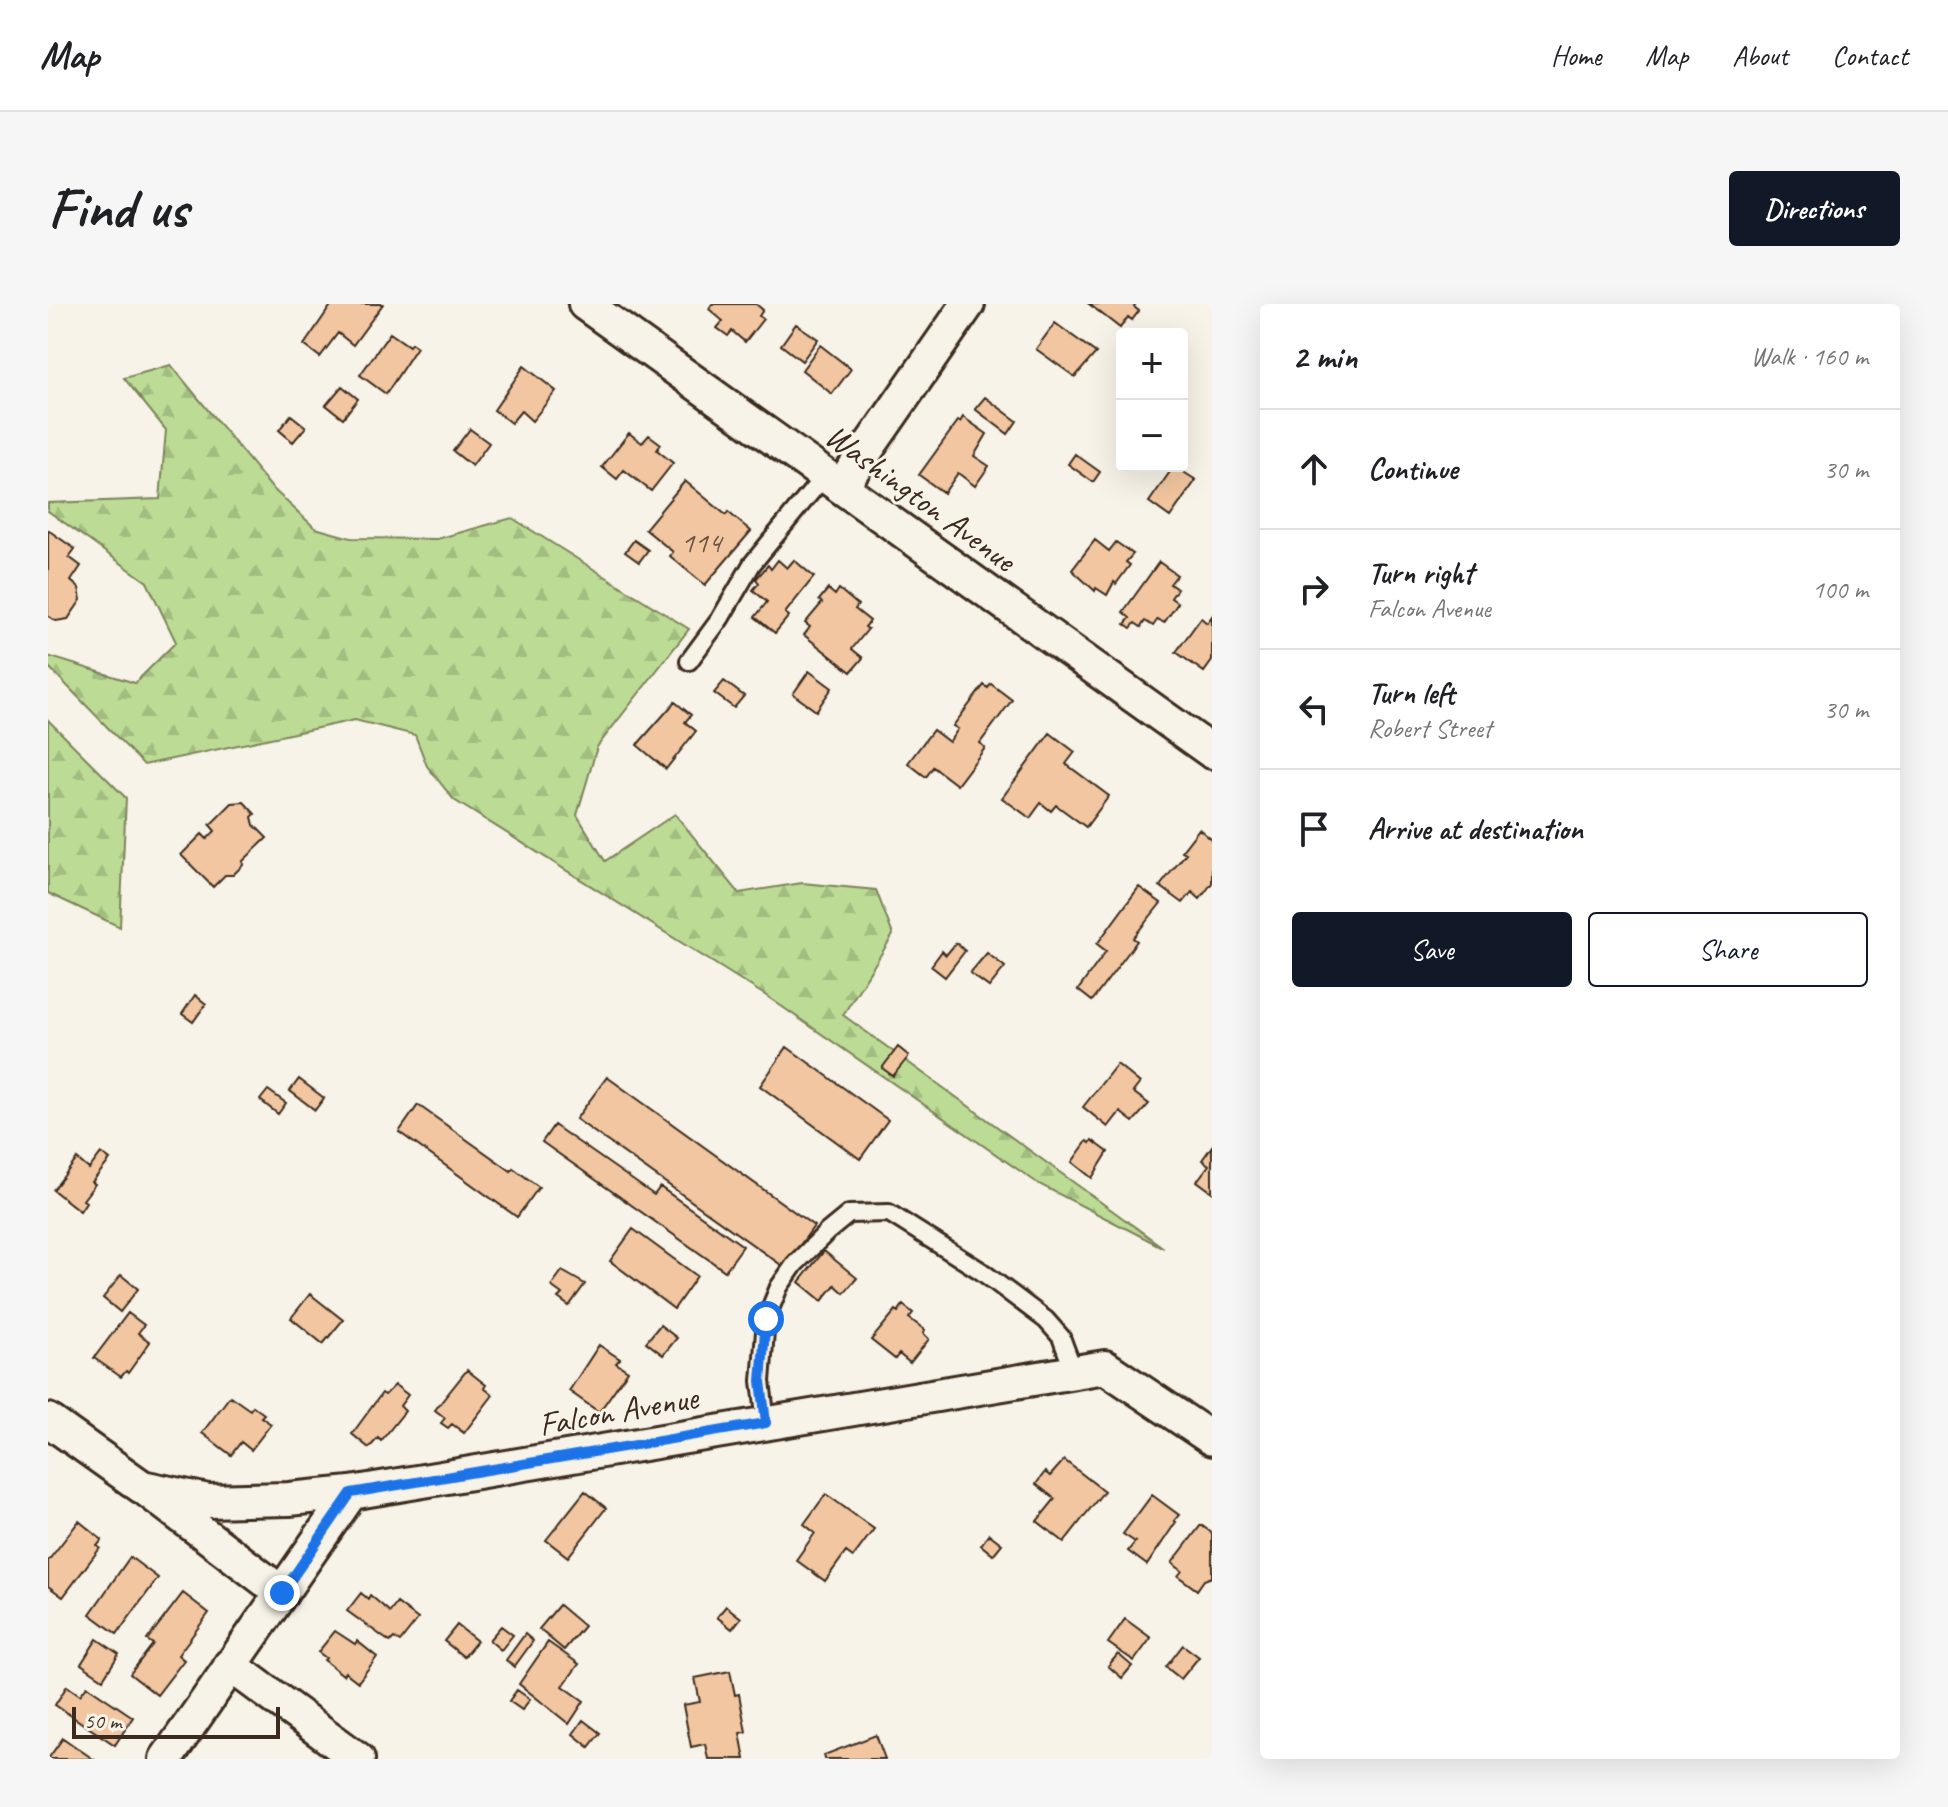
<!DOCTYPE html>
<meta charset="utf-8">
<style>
:root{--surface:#fff;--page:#f6f6f6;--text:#202124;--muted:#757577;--line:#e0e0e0;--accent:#111827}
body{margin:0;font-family:Caveat,sans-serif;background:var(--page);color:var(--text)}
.controls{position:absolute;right:24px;top:24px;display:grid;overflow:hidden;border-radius:8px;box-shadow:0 8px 32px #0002}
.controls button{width:72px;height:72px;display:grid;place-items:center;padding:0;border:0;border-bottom:2px solid var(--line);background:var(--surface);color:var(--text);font:40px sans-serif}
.scale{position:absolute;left:24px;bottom:20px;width:208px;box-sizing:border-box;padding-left:8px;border:4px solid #3b2a1e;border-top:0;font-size:22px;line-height:28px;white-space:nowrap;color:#3b2a1e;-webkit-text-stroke:6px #f7f3e8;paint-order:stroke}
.stop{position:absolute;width:24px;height:24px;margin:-18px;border:6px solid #1a73e8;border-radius:50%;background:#fff}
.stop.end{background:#1a73e8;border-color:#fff;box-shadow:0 2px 8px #0008}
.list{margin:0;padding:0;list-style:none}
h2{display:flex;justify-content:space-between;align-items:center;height:104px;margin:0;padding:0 32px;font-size:34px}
h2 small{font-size:26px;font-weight:400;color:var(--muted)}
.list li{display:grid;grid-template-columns:52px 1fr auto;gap:24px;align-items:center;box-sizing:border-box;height:120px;padding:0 32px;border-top:2px solid var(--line)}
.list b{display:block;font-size:30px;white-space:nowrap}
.list p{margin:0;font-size:26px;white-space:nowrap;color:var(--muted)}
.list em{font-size:26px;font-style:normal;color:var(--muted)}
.actions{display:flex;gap:16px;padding:24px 32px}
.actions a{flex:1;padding:18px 0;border:2px solid var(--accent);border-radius:8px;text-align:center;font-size:28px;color:var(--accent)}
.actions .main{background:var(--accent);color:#fff}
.icon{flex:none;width:44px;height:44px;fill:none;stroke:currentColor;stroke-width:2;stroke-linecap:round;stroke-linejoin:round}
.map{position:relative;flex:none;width:1164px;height:1455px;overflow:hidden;border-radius:8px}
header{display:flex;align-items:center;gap:48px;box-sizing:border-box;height:112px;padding:0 40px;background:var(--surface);border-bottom:2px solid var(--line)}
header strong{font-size:38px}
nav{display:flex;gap:44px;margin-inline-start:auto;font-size:28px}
.intro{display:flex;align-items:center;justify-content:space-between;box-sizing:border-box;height:192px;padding:0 48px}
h1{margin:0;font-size:56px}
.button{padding:20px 36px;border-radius:8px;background:var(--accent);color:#fff;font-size:28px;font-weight:700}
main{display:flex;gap:48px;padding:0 48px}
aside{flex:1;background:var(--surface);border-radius:8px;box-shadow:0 8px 32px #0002}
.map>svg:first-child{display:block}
.forest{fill:url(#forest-firs);stroke:#7c835a;stroke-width:2}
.building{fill:#f1c6a0;stroke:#3b2a1e;stroke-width:2}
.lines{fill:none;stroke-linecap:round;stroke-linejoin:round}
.service-casing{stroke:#3b2a1e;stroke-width:22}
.minor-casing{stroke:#3b2a1e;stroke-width:38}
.service{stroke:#f7f3e8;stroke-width:16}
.minor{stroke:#f7f3e8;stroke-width:32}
.route{stroke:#1a73e8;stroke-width:10}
.labels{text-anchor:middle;stroke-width:6;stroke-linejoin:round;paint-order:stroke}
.number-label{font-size:30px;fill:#68513e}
.street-label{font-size:34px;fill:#3b2a1e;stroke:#f7f3e8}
</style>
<header>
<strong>Map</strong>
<nav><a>Home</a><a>Map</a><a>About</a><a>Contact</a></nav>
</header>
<div class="intro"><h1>Find us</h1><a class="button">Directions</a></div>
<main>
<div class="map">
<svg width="1164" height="1455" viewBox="0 0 1164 1455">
<defs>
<pattern id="forest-firs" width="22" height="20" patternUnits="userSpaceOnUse" patternTransform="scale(2)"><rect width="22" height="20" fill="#bcdc95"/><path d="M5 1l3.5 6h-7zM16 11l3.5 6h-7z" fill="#a2bd80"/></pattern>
</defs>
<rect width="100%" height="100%" fill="#f7f3e8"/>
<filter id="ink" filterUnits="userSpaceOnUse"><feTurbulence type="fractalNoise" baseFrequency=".0125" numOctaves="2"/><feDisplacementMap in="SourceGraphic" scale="16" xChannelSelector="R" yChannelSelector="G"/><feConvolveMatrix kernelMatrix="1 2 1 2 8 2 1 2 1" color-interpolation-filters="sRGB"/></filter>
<g filter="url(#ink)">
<path class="forest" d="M123,61L223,183L267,224L303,234L389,235L464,214L641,325L549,443L529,511L557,557L627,510L691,589L754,579L828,586L845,631L795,711L1116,944L991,880L720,693L406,496L379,462L367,431L307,416L96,461L0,362V352L87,379L128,338L99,278L0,207V199L112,195L118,126L76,74Z
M0,416L78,494L72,623L0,589Z"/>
<path class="building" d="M284,0H335L305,41L290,29L272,53L256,41Z
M664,0H708L715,6L711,12L715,15L697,38L684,27L680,32L669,24L675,17L661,5Z
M1041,0H1088L1086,3L1091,7L1084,16L1080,13L1072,24Z
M1007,19L1048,49L1027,73L988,45Z
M748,20L770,35L754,57L733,41Z
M342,29L361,42L363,39L369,43L338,90L312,71Z
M772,41L803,65L784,90L754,66Z
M476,62L508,87L484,117L473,107L463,119L446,106Z
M294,82L310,95L295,114L278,101Z
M937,93L969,117L960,130L927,105Z
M243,111L258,123L245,138L231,126Z
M915,113L939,130L926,152L941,162L927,182L910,169L896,189L871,171L910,117L912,118Z
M422,125L441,139L424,162L405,147Z
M581,129L594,139L601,131L613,140L609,146L625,159L603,187L576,166L569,175L554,163Z
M1027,150L1052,168L1045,178L1020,160Z
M1126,162L1148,176L1122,213L1101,198Z
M637,177L678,211L680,208L703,227L657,281L622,252L625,248L597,225Z
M0,226L27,245L21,253L33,262L23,277L31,284L33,296L20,315L8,317L0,312Z
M586,236L600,246L591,258L577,248Z
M1047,236L1061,247L1068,238L1085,250L1078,258L1082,261L1068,280L1066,278L1059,291L1048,284L1047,287L1024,266Z
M730,256L739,264L746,256L766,273L737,309L741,312L727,329L707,313L719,298L705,286L711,279L708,275L720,261L723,265Z
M1111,258L1129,271L1122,280L1129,285L1123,294L1130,299L1116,319L1110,315L1105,322L1097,317L1093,323L1087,319L1083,324L1077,320L1082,314L1075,308Z
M780,285L787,291L791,285L810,301L807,305L822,317L817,323L820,325L804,345L815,354L803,368L756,331L762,323L757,319L774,299L771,296Z
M1164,312V357L1156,368L1128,348L1153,314L1159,319Z
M761,367L784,384L768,407L745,390Z
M676,377L696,392L686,404L666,389Z
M943,380L964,396L932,439L937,444L909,481L885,463L878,473L860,459L885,426L901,438L910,425L905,422L936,381L940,384Z
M627,398L643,411L637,418L648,427L618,465L589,441Z
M1002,429L1027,448L1018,460L1061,492L1038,523L1008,501L1003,507L993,499L982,514L954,494Z
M196,498L207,510L204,513L206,521L219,534L194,558L196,560L185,571H177L165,583L133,551L154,530L159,535L167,527L162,521L184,499Z
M1151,525L1164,536V579L1152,595L1144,588L1135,599L1112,582L1138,549L1134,547Z
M1091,583L1113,599L1085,634L1089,637L1044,697L1030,686L1058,647L1049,640Z
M908,639L917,647L897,673L883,662L894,647L898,651Z
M939,649L957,663L941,683L922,669Z
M147,691L158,700L145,718L134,710Z
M739,743L840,816L812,855L712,782Z
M850,743L861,752L845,772L834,764Z
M1069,760L1092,779L1085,788L1101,800L1085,818L1072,808L1060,823L1035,803Z
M559,773L766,922L736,963L528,815Z
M251,775L276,794L267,806L242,787Z
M220,786L238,799L230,810L212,796Z
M370,801L463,867L465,864L491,883L469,913L351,828Z
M506,821L606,891L612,883L695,942L677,967L494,838Z
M1044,836L1060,848L1044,874L1024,858L1039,837L1042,839Z
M1164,842V888L1149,877L1161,861L1154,856Z
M53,849L62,856L44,878L47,880L35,896L38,898L32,907L5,886L29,855L41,865Z
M585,925L649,972L626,1005L562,957Z
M776,947L809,974L796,989L787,981L774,997L751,978Z
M514,967L537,980L521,1002L510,994L514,990L503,982Z
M73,971L90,985L72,1008L55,994Z
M262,990L295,1016L275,1040L243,1014Z
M855,1001L865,1009L861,1014L877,1026L875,1029L881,1035L862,1059L851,1050L847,1055L823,1036L848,1006L850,1008Z
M80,1009L96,1021L90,1029L102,1038L80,1069L78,1067L73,1073L46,1054Z
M612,1021L629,1034L615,1051L598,1038Z
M551,1041L572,1055L568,1059L580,1067L551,1108L521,1087Z
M419,1066L438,1081L436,1084L445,1091L416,1129L404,1120L400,1124L393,1119L397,1114L387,1106Z
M347,1081L360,1091L352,1102L357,1107L333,1137L330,1134L321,1144L304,1130L334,1089L337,1091Z
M182,1092L202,1106L205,1102L216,1110L213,1113L223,1120L203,1146L193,1138L183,1151L154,1129Z
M1016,1156L1056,1187L1016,1238L989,1217L1007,1195L988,1180L997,1168L1002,1172Z
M537,1187L558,1204L520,1253L498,1236Z
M778,1190L826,1225L805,1253L798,1248L777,1277L748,1256L767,1229L756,1220Z
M1104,1191L1131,1211L1126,1217L1128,1218L1099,1261L1080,1247L1087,1238L1075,1230Z
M31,1217L54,1236L49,1242L52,1244L15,1293L0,1282V1257Z
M1153,1221L1164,1229V1273L1156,1276L1149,1286L1130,1272L1134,1267L1124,1259Z
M941,1230L954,1240L945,1251L933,1241Z
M82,1253L110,1274L69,1330L42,1310Z
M135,1289L161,1309L130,1351L136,1356L109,1391L82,1370L105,1340L99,1336Z
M313,1289L320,1295L322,1291L342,1308L349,1299L370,1315L352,1338L346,1334L342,1338L299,1307Z
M511,1301L536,1322L516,1346L491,1325Z
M678,1302L693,1314L684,1325L669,1313Z
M1077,1315L1103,1334L1086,1357L1060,1339Z
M409,1321L429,1337L416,1353L396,1337Z
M453,1322L465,1331L453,1346L441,1336Z
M287,1327L307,1340L309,1337L329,1353L310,1378L297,1368L295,1371L276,1356L278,1354L270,1348Z
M477,1330L485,1337L466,1363L458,1356Z
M49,1335L71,1350L55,1375L33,1360Z
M500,1338L531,1360L515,1382L536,1397L521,1420L471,1380Z
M1135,1341L1151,1353L1133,1375L1118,1363Z
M1070,1350L1084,1362L1074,1374L1060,1362Z
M682,1367L687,1391L691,1390L698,1428L692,1429L697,1455H660L657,1440L643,1443L635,1401L652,1398L647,1374Z
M19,1382L32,1391L39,1382L85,1413L67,1441L7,1401Z
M469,1386L482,1395L474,1406L461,1397Z
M535,1416L552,1429L541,1443L525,1430Z
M828,1431L837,1455H777L776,1451Z
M15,1434L45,1455H0Z"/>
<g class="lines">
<g class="service-casing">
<path id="service" d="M641,357L672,315L704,260L777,171
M718,1119L713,1077L718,1015L731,983L747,960L779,928L801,910L841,909L933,967L998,1016L1013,1033L1026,1068"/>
</g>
<g class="minor-casing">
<path id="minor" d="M537,0L1164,448
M793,183L920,0
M0,1116L94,1183L160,1197L241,1195L303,1189L1057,1063L1164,1135
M100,1187L234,1289
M182,1361L310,1455
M118,1455L303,1189"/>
</g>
<use href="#service" class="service"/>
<use href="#minor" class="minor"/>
</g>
</g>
<g class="lines" filter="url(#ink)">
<path class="route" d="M234,1289L303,1189L718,1119L713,1077L718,1015"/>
</g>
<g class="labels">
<g class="number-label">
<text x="653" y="248">114</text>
</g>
<g class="street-label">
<text transform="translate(873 193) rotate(36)" y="12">Washington Avenue</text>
<text transform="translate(570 1106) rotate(-10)" y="12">Falcon Avenue</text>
</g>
</g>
</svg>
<div class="controls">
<button>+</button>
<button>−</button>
</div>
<div class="scale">50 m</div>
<div class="stop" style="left:718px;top:1015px"></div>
<div class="stop end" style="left:234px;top:1289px"></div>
</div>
<aside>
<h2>2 min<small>Walk · 160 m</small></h2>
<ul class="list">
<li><svg class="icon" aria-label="ahead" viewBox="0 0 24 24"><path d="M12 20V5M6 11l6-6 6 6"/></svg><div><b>Continue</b></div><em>30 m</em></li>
<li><svg class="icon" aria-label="right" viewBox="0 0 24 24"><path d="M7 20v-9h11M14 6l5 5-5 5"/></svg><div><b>Turn right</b><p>Falcon Avenue</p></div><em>100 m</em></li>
<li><svg class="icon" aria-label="left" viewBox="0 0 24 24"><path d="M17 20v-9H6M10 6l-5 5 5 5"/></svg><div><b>Turn left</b><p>Robert Street</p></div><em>30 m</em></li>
<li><svg class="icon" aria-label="arrive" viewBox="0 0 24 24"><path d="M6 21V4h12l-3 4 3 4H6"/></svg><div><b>Arrive at destination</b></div></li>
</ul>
<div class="actions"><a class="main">Save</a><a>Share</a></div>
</aside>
</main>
